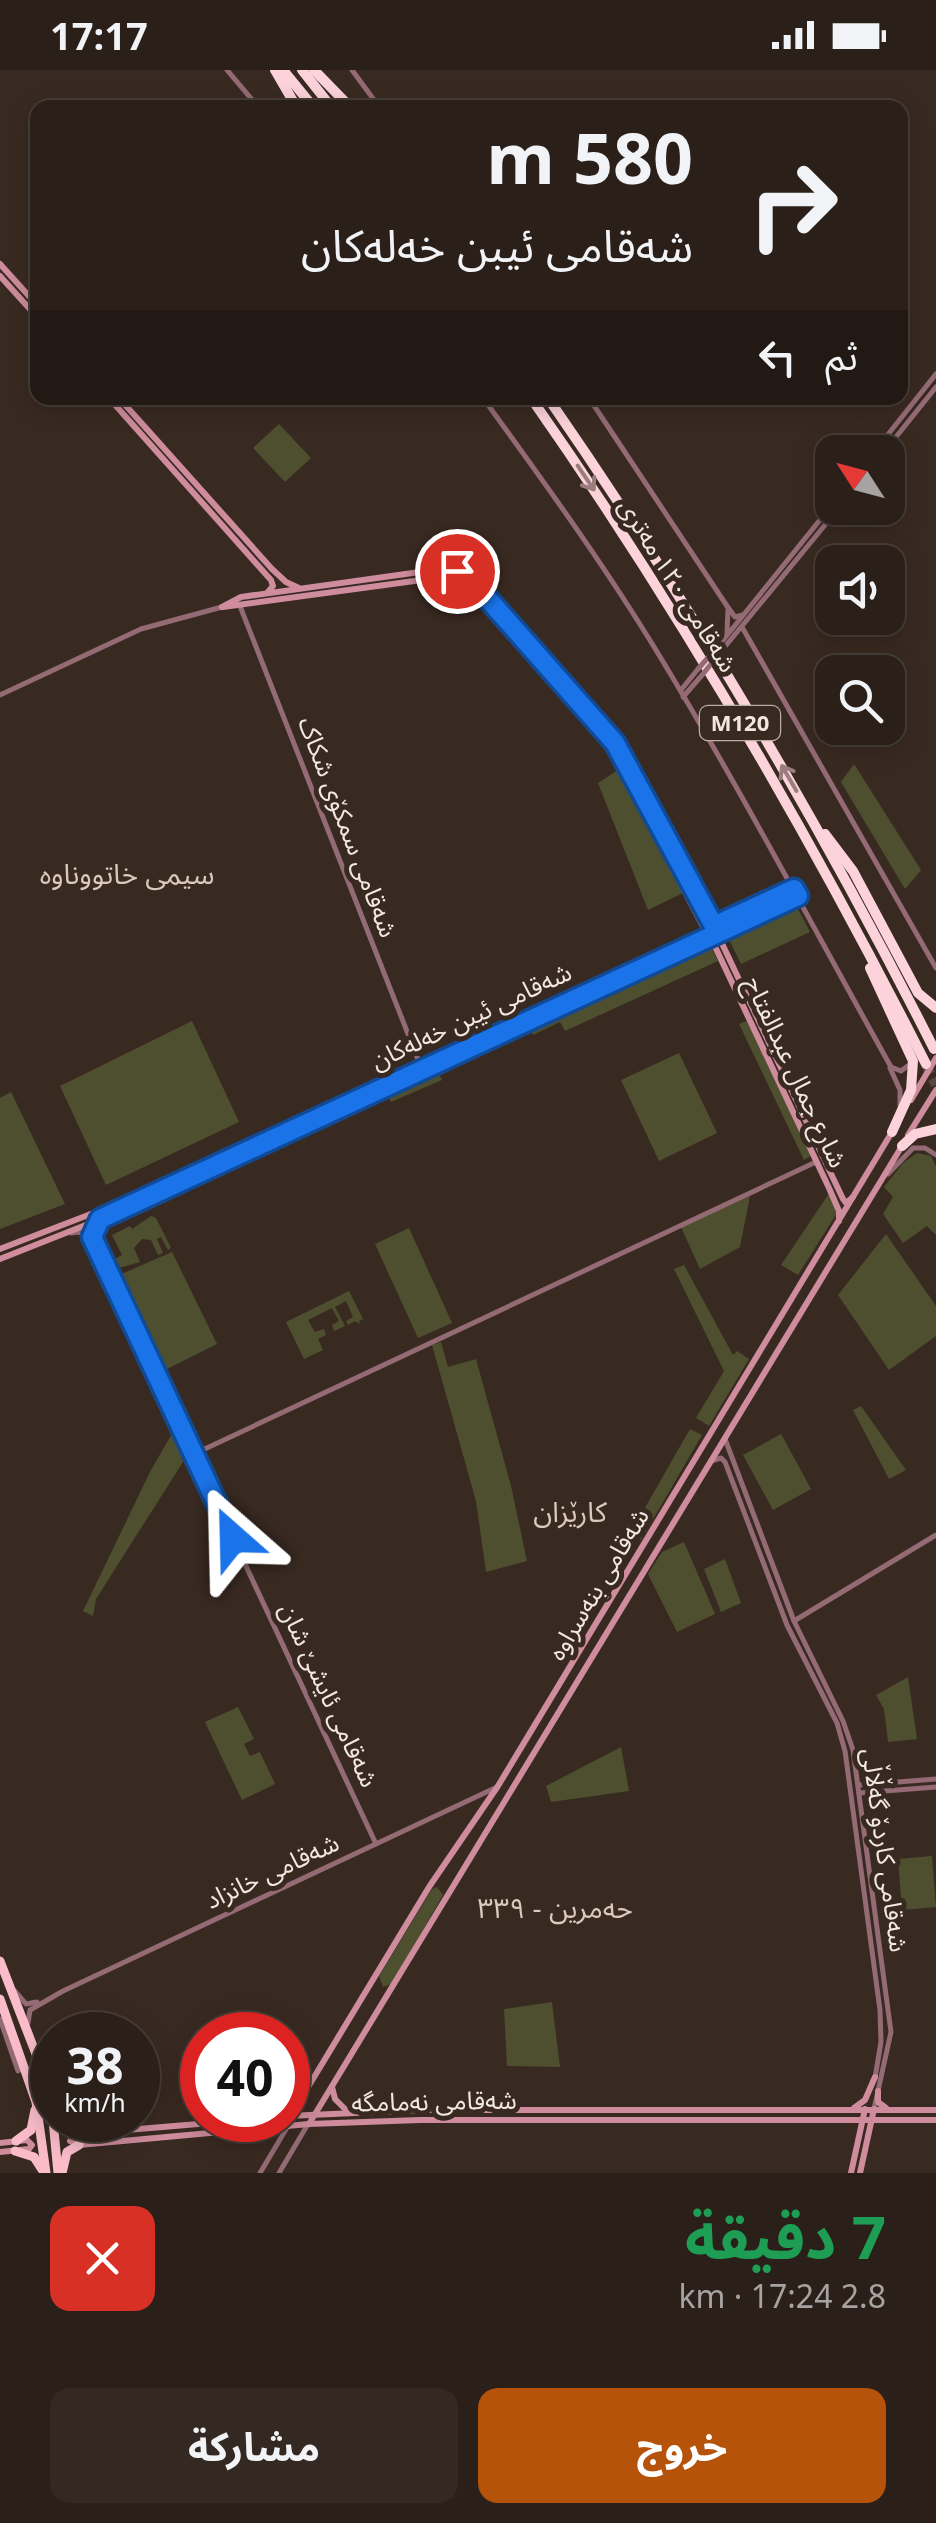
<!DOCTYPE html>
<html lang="ar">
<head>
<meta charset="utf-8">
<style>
  :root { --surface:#2b2019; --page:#332822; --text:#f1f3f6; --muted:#a6a3a2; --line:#473e38; --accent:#b45309 }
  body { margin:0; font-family:"Noto Sans","Noto Sans Arabic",sans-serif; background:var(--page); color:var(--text); direction:rtl; height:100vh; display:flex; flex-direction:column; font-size:38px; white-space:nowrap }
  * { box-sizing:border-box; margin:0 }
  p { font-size:32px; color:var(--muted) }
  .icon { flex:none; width:55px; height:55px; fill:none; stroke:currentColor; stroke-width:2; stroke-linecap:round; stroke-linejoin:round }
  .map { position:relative; height:2103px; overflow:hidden; direction:ltr }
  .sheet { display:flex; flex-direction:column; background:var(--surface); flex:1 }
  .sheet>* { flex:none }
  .guide { position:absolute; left:30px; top:30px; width:878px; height:305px; border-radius:20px; box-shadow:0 5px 25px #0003,0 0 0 2px var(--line); direction:rtl; background:#2b2019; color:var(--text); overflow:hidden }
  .needle { width:65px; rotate:306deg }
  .fabs { position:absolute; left:815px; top:365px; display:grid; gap:20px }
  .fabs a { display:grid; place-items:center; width:90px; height:90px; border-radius:20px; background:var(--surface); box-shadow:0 5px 25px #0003,0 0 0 2px var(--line); font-size:50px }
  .speed { position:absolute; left:30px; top:1942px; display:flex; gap:20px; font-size:50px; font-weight:700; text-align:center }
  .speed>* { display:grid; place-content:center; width:130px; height:130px; border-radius:50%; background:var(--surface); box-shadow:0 5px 25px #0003,0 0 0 2px var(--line); line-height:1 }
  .speed small { font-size:25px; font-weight:400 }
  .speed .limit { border:15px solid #d22; background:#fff; color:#111 }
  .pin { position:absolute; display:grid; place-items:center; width:85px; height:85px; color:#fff; margin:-42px; border:5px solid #fff; border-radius:50%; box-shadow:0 2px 10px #0007 }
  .me { position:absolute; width:110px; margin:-55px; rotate:335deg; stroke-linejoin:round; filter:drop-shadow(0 0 8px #0008) }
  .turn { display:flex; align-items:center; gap:35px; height:210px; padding:0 50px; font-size:45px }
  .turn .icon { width:130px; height:130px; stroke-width:2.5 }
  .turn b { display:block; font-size:70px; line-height:85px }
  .then { display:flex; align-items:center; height:95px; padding:0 50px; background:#0003; gap:20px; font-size:38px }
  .round { display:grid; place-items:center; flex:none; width:105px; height:105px; border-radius:20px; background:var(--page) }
  .headline { display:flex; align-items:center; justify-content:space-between; height:170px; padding:0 50px }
  h1 { font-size:60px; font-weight:700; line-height:75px; color:#1e9e55 }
  .cta { display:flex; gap:20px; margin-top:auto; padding:20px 50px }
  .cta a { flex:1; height:115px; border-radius:20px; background:var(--accent); color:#fff; font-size:40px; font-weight:700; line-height:115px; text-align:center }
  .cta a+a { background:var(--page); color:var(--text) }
  .status { display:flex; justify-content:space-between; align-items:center; height:70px; padding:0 50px; background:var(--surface); direction:ltr }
  .status svg { height:28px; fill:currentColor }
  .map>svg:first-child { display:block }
  .green { fill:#4d4f2f }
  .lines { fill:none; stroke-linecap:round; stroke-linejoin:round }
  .motorway-tunnel { stroke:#55463e; stroke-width:10; stroke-dasharray:10 5; stroke-linecap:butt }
  .tertiary { stroke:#946b74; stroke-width:5 }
  .secondary { stroke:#ce8c9c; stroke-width:6 }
  .trunk { stroke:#fbbcca; stroke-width:9 }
  .motorway { stroke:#fcd3db; stroke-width:10 }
  .tertiary-bridge { stroke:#946b74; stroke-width:5 }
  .oneway { stroke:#9a7e7e }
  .route-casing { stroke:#114b97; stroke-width:25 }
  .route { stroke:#1a73e8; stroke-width:18 }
  .labels { text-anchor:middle; stroke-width:10; stroke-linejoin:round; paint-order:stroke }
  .shield { fill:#392a21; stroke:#baafa7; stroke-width:2.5 }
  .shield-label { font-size:22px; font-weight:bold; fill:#f2e8e1 }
  .street-label { font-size:25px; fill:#f2e8e1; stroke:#392a21 }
  .neighbourhood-label { font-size:28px; fill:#dcc8bc; stroke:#392a21 }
</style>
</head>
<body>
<div class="status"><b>17:17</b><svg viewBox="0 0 49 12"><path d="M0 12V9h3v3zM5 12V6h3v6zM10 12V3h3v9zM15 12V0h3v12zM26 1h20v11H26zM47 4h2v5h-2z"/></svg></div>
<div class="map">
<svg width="936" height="2103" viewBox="0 0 936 2103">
  <rect width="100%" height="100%" fill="#392a21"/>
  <g class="green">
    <path d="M279 354 311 388 285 412 253 378Z"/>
    <path d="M854 694 921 800 905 819 841 712Z"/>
    <path d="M618 700 683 823 648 840 598 713Z"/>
    <path d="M794 831 810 862 741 894 726 863Z"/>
    <path d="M708 871 718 891 565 961 560 952 533 965 528 954Z"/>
    <path d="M192 951 239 1052 106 1115 60 1016Z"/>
    <path d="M747 951 811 1086 804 1090 739 954Z"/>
    <path d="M679 983 717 1063 659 1091 621 1010Z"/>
    <path d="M436 998 442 1010 391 1032 389 1028 318 1060 316 1054Z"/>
    <path d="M11 1022 65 1134 0 1159V1028Z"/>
    <path d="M917 1083 931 1086 936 1096V1165L927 1156 903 1173 883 1144 893 1127 884 1117 903 1093Z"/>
    <path d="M830 1122 837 1143 798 1205 781 1195Z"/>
    <path d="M750 1126 740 1177 700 1199 681 1157Z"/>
    <path d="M151 1146 156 1148 171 1178 168 1180 161 1167 157 1169 163 1183 158 1185 151 1170 142 1169 134 1178 140 1192 119 1198 115 1189 122 1185 112 1165 130 1156 132 1159Z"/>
    <path d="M409 1158 452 1253 418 1268 375 1174Z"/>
    <path d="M886 1164 936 1236V1266L889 1300 838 1225Z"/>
    <path d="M172 1182 217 1274 161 1302 119 1205Z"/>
    <path d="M684 1195 733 1285 737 1281 749 1289 709 1356 696 1348 724 1301 674 1199Z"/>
    <path d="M349 1221 363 1249 359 1251 360 1254 355 1251 348 1255 346 1251 353 1247 346 1231 335 1237 345 1256 334 1261 332 1255 339 1251 332 1238 308 1250 315 1262 324 1259 326 1265 318 1269 323 1280 304 1289 286 1252Z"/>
    <path d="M441 1272 448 1297 476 1289 511 1416 527 1491 486 1502 476 1431 432 1275Z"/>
    <path d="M861 1336 906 1400 889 1409 853 1340Z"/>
    <path d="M690 1359 702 1365 641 1470 630 1464Z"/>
    <path d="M174 1360 188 1384 96 1529 93 1546 83 1541 150 1402Z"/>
    <path d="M781 1364 811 1419 773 1440 743 1385Z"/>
    <path d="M684 1472 715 1544 677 1562 648 1504 662 1482Z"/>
    <path d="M725 1489 741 1533 721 1542 704 1499Z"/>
    <path d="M908 1607 917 1669 888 1672 884 1639 876 1625Z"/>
    <path d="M238 1637 254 1669 244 1674 250 1686 260 1682 275 1714 242 1730 205 1652Z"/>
    <path d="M621 1677 629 1721 551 1732 546 1716Z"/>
    <path d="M932 1786 936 1837 902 1840 898 1789Z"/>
    <path d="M437 1817 443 1825 392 1914 383 1917 379 1906 432 1819Z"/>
    <path d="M552 1932 560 1997 507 1996 504 1939Z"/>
  </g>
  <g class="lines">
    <path class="motorway-tunnel" d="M926 995 936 1015"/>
    <g class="tertiary">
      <path d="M227 0 259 38"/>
      <path d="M352 0 380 38"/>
      <path d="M483 328C544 412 605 496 659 585 741 720 814 859 891 997L901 1001 909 995"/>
      <path d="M589 328 727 536 735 547 743 545"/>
      <path d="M874 382 936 304"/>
      <path d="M884 382 936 317"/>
      <path d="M240 536 419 992"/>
      <path d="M742 557 936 898"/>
      <path d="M727 563 728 539"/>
      <path d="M720 574 832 435"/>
      <path d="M723 579 839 438"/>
      <path d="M681 620 698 599"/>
      <path d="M0 625 141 559 222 537"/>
      <path d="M683 627 703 604"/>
      <path d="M890 998 900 1020V1035"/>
      <path d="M888 1104 913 1078H925L936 1085"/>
      <path d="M71 1163 78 1162 92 1167 376 1774"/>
      <path d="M725 1369 794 1551 843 1651 853 1680 891 1962 874 2039"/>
      <path d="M194 1384 816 1092"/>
      <path d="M711 1391 721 1388 725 1392 787 1555 837 1653 845 1681 880 1940 881 1972 875 2008"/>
      <path d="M794 1551 936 1465"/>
      <path d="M859 1715 936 1709"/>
      <path d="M859 1723 936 1717"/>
      <path d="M15 1921 26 1934 37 1932"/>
      <path d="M0 1949 18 2001"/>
      <path d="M28 1953 30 1940 63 1921 495 1718"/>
      <path d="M260 2103 288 2056"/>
      <path d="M279 2103 308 2054"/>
    </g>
    <g class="secondary">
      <path d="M0 194 38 236"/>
      <path d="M0 206 38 248"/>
      <path d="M109 328 271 510 273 516 268 522"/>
      <path d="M119 328 272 499 286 512 299 518"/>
      <path d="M222 537 241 527 441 499H453L464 504 579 628 615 673 714 856"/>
      <path d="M223 537 444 507 460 510 609 678 705 860"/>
      <path d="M717 863 843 1129 846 1133 853 1127"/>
      <path d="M710 866 829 1118 839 1141V1151"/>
      <path d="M911 1030 936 988"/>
      <path d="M908 1065 936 1020"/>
      <path d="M0 1179 96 1142 794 819"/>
      <path d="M0 1189 101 1149 798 826"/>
      <path d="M332 2017 335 2029 349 2043"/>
      <path d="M878 2021V2032L886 2038"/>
      <path d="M854 2038 865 2030 875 2007"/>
      <path d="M288 2046 421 2040H936"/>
      <path d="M246 2050 79 2064 72 2067 70 2071 79 2075 309 2054 420 2050H936"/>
      <path d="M309 2054 902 1076"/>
      <path d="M288 2056 299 2032 429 1817 498 1716 892 1062"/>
      <path d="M0 2073 27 2070 32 2075 29 2079 0 2082"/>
      <path d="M851 2103 865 2039"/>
      <path d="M860 2103 874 2039"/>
    </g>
    <g class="trunk">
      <path d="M0 1891 36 1984 52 2045"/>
      <path d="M0 1929 36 2032 46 2103"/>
      <path d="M53 2050 58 2103"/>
      <path d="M59 2050 65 2059 79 2064"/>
      <path d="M16 2071 31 2060 35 2040"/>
      <path d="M15 2081 34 2087 43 2101"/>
      <path d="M62 2103 67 2082 79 2075"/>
    </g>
    <g class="motorway">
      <path d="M275 0 297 38"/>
      <path d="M283 0 314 38"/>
      <path d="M302 0 332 38"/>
      <path d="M314 0 351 38"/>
      <path d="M531 328C679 539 809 763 926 994"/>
      <path d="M548 328C692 536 820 753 934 979"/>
      <path d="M825 764 853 801 918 923 936 938"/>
      <path d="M870 898 913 991 911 1020 892 1062"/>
      <path d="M902 1076 915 1064 936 1059"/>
    </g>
    <g class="tertiary-bridge">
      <path d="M698 599 720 574"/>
      <path d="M703 604 723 579"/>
    </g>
  </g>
  <defs><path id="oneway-shaft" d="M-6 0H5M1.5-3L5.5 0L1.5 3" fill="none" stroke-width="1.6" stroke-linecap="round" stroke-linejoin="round" transform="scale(2.5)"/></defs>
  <g class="oneway">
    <use href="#oneway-shaft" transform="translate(586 408) rotate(56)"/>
    <use href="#oneway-shaft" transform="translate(789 708) rotate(-120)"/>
  </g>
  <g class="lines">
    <defs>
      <path id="route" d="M233 1468 92 1167 100 1149 798 826 794 819 714 856 615 673 473 512 457 501"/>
    </defs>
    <use href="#route" class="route-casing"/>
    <use href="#route" class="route"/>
  </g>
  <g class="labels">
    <rect class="shield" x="700" y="636" width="80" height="34" rx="8"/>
    <g class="shield-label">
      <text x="740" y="661">M120</text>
    </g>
    <g class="street-label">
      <text transform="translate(678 515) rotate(58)" y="9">شەقامی ١٢٠ مەتری</text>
      <text transform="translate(348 757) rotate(69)" y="9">شەقامی سمکۆی شکاک</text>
      <text transform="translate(471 946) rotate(-25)" y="9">شەقامی ئیبن خەلەکان</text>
      <text transform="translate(796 1002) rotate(65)" y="9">شارع جمال عبدالفتاح</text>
      <text transform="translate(598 1514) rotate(-59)" y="9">شەقامی بنەسراوە</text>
      <text transform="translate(329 1625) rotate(65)" y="9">شەقامی ئایشێ شان</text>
      <text transform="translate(885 1780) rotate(82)" y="9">شەقامی کاردۆ گەڵاڵی</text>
      <text transform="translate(272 1801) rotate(-25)" y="9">شەقامی خانزاد</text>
      <text transform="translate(434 2031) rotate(-1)" y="9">شەقامی نەمامگە</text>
    </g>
    <g class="neighbourhood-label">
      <text x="127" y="814">سیمی خاتووناوه</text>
      <text x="570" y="1452">کارێزان</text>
      <text x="555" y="1848">حەمرین - ٣٣٩</text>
    </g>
  </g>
</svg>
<div class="fabs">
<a><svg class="needle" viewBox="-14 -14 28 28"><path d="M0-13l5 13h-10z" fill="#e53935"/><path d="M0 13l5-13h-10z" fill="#a6a3a2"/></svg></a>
<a><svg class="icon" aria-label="sound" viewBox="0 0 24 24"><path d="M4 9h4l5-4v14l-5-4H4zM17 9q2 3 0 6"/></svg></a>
<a><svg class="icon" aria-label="search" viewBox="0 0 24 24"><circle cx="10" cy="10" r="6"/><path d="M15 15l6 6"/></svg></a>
</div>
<div class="speed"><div>38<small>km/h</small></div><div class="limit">40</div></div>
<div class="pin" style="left:457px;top:501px;background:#d93025"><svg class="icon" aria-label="arrive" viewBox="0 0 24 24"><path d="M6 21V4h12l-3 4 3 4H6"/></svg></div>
<svg class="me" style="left:233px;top:1468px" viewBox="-20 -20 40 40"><path d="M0-17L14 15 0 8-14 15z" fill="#1a73e8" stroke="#fff" stroke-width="4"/></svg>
<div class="guide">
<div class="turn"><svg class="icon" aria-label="right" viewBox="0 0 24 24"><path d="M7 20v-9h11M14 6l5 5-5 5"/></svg><div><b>580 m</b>شەقامی ئیبن خەلەکان</div></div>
<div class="then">ثم<svg class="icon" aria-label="left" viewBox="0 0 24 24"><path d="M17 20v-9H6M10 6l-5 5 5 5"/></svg></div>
</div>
</div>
<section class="sheet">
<div class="headline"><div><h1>7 دقيقة</h1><p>2.8 km · 17:24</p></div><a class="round" style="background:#d93025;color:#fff"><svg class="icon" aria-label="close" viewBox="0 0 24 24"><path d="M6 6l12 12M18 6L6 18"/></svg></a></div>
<div class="cta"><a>خروج</a><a>مشاركة</a></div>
</section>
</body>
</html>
